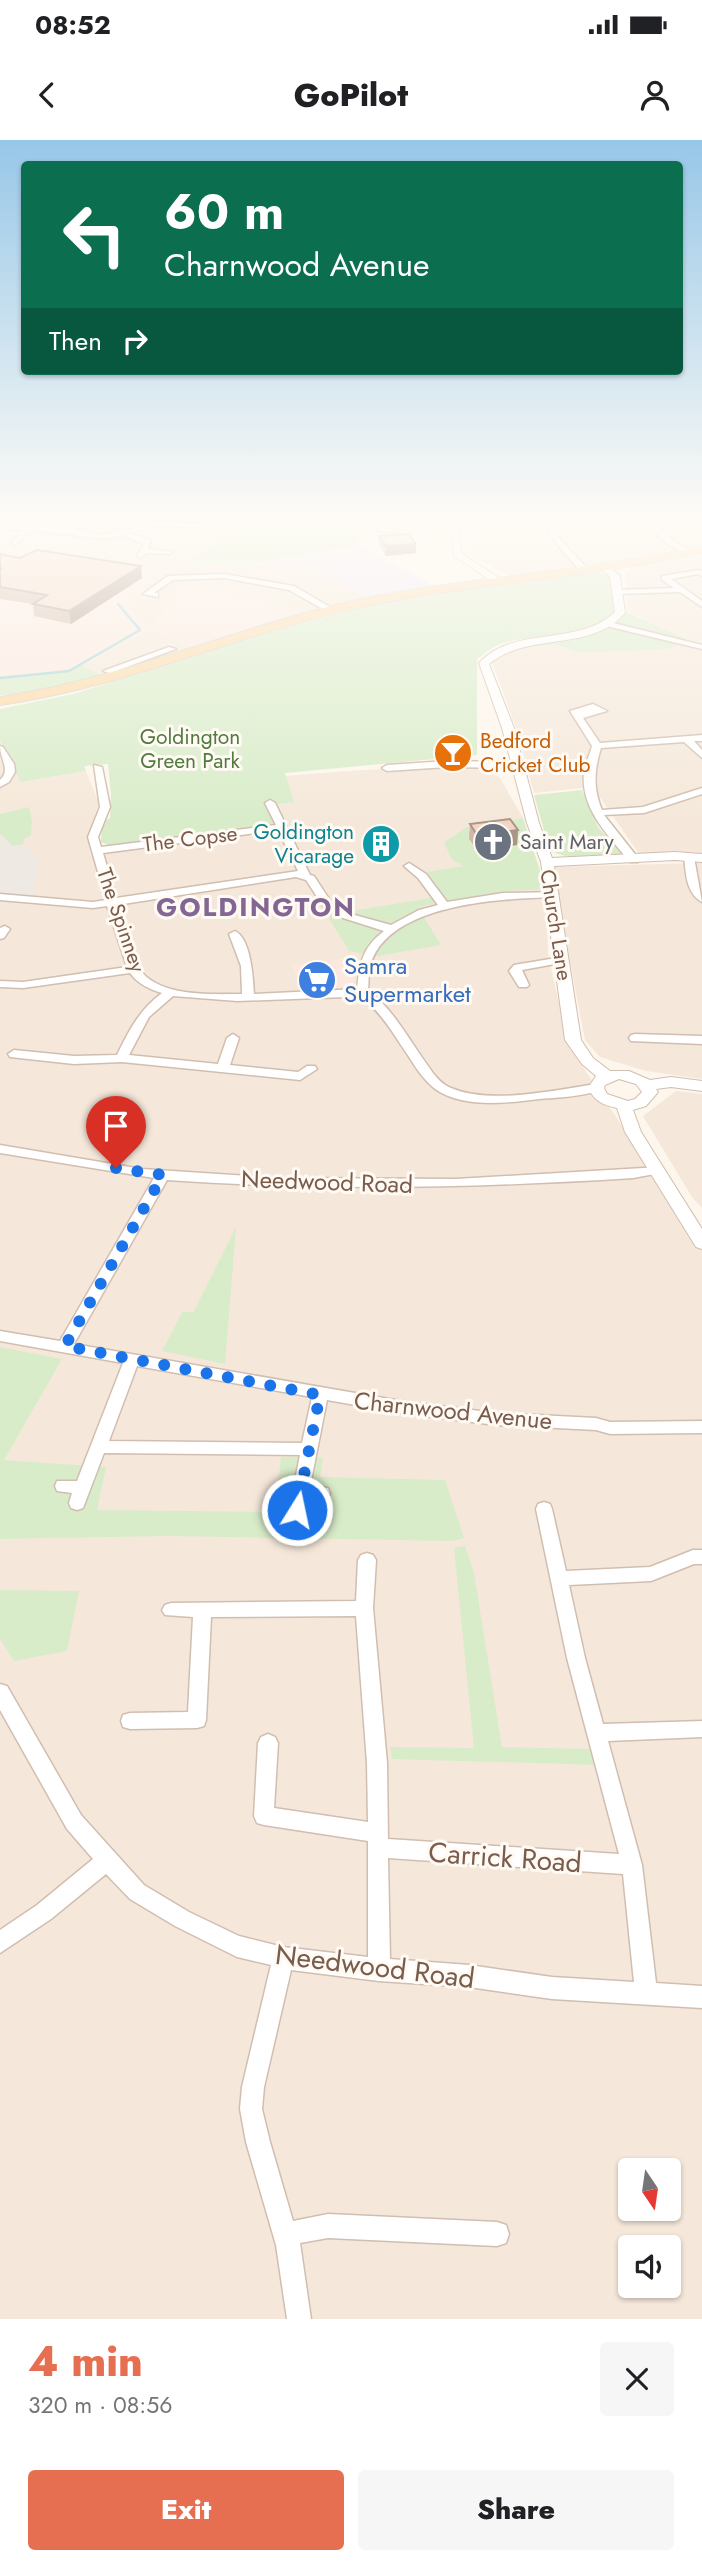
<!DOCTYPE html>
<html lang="en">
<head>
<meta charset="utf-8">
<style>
  :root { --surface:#fff; --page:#f6f6f6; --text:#202124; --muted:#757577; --accent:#e76f51 }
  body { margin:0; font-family:Jost,sans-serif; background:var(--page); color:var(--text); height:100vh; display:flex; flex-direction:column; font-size:26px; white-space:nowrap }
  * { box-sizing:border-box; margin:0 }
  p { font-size:23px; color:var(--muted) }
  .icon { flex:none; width:38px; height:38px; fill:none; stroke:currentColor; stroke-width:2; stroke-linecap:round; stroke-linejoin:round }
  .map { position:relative; height:2179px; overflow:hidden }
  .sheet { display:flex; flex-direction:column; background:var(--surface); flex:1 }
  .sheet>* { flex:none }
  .top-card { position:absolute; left:21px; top:21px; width:662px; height:214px; border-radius:7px; box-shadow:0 2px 5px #0004; background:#0b6e4f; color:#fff; overflow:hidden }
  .needle { width:46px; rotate:167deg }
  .tools { position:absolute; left:618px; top:2018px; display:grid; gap:14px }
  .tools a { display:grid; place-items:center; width:63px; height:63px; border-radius:7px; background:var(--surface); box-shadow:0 2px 5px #0004; font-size:35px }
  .pin { position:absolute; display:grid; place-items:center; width:60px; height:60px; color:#fff; margin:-72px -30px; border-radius:50% 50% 50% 0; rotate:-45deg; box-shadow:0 0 7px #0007 }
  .pin .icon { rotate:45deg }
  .me { position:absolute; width:77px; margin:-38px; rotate:10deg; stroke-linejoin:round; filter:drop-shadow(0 0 5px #0008) }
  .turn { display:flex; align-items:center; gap:24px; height:147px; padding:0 28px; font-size:32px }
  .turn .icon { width:91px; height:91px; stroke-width:2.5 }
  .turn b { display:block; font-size:49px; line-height:60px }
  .then { display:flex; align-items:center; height:66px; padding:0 28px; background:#0003; gap:14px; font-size:26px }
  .round { display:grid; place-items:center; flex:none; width:74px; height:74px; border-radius:7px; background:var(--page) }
  .overview { display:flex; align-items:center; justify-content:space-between; height:119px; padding:0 28px }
  h1 { font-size:42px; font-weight:800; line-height:52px; color:var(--accent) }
  .button { display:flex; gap:14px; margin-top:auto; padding:14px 28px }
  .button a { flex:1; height:80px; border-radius:7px; background:var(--accent); color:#fff; font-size:28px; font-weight:800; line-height:80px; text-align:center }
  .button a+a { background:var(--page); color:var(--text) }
  .status { display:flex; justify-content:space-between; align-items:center; height:49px; padding:0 35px; background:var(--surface); direction:ltr }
  .status svg { height:19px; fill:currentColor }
  header { display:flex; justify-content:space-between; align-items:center; height:91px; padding:0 28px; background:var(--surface); font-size:32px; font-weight:800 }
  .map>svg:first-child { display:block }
  .residential { fill:#f5e8da; fill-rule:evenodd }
  .commercial { fill:#fde8e0 }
  .industrial { fill:#efe9e4 }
  .education { fill:#f3e8fa }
  .green { fill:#d8ecc9 }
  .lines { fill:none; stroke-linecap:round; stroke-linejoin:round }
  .stream { stroke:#a5d3da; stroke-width:2.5 }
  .minor-casing { stroke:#d1beb0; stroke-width:3 }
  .tertiary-casing { stroke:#d1beb0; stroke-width:2 }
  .primary-casing { stroke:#dad1cd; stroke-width:2 }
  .minor { fill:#fff; fill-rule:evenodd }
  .tertiary { fill:#fff; fill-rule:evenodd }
  .primary { fill:#fbd9a5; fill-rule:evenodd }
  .wall { fill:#d1b7a8 }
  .shaded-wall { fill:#aa9588 }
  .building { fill:#f3d5c3; stroke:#aa9588; stroke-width:2 }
  .route { stroke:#1a73e8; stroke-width:12; stroke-dasharray:0 21.6 }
  .labels { text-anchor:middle; stroke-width:6; stroke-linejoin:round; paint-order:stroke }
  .far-park-label { font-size:21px; fill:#537a41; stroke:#fffaf3 }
  .far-food-label { font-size:21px; fill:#c56008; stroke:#fffaf3; text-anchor:start }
  .far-culture-label { font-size:21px; fill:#0d838f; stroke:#fffaf3; text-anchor:end }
  .far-street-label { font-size:21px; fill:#7a5c4d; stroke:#fffaf3 }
  .far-worship-label { font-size:21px; fill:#5b616d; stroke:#fffaf3; text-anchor:start }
  .shop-label { font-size:24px; fill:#366cbe; stroke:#fffaf3; text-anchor:start }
  .street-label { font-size:24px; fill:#7a5c4d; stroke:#fffaf3 }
  .far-district-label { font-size:26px; font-weight:bold; letter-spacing:2px; fill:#846695; stroke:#fffaf3 }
  .near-street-label { font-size:28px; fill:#7a5c4d; stroke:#fffaf3 }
</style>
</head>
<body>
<div class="status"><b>08:52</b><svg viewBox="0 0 49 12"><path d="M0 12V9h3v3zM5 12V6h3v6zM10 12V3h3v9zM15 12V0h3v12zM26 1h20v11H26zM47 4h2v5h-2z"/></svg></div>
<header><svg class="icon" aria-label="back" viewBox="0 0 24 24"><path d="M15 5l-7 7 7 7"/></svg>GoPilot<svg class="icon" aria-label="person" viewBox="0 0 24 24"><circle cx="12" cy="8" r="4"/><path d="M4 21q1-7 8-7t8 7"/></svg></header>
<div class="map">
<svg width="702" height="2179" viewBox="0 0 702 2179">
  <rect width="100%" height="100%" fill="#fdf6ec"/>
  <g class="residential">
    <path d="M0 379H255L189 423 305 426 372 459 298 475 266 461 151 490 193 507 102 536 82 525 150 490 123 462 152 440 144 433 0 409Z"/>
    <path d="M360 379H450L447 398 451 407 434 408 427 394 357 402 353 398Z"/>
    <path d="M468 379H702V405L657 416 510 436 470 414Z"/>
    <path d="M702 412V714L677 711 639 714 593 647 534 653 516 588 491 519 517 509 554 504 581 513 670 509 686 499 627 471 626 433 635 426Z"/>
    <path d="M0 601 22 642 86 631 99 663 88 699 91 715 289 688 277 664 285 636 362 630 479 627 500 638 523 678 467 687 546 749 548 814 568 904 702 1108V2179H0V764L7 762 13 706 0 694ZM630 2030H668V2068H630ZM630 2107H668V2146H630Z"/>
    <path d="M694 723H702V939L646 931 600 917 585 900 552 727Z"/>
    <path d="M676 951 702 954V1068L692 1057 643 976Z"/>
  </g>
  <g class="commercial">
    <path d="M0 409 144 433 152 440 123 462 150 490 174 456H225L266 461 298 475 325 470 193 507 150 490 82 525 54 533 0 536Z"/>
    <path d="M356 817 352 848 304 849 292 825Z"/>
  </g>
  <path class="industrial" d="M0 694 13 706 23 704 38 722 34 757 0 764Z"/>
  <path class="education" d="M255 379H360L353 398 358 405 437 447 372 459 305 426 187 423Z"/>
  <g class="green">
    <path d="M255 379H360L353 398 358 405 253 423H187Z"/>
    <path d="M592 431 609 435 615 472C587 502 536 492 500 504 492 507 484 514 477 519V615L285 633 294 662 277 664 289 688 263 686 111 706 101 702 102 683 110 678 111 654 108 624 84 626 86 631 21 642 0 601V569L73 554 283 488 389 461Z"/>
    <path d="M624 471 687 499 670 509 581 513 554 504 517 509 491 519 515 508 604 489 617 482Z"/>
    <path d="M82 525 102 536 30 553 0 555V536L54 533Z"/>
    <path d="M582 650 598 687 623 715 568 717 550 711 534 655Z"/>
    <path d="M29 667 32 681 31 695 24 699 23 704 13 706 0 694V674Z"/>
    <path d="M523 678 546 749 504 751 418 767 441 805 378 816 349 811 327 775 443 756 427 732 464 726 452 720 444 702 467 687Z"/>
    <path d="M236 1087 225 1224 162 1211 183 1171 193 1173Z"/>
    <path d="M0 1207 62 1219 4 1320 106 1327 97 1370 275 1372 281 1317 323 1318 320 1337 445 1340 464 1398 452 1401 168 1396 0 1399Z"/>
    <path d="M465 1406 474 1433 502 1607 595 1609 599 1625 392 1619 390 1607 474 1608 454 1408Z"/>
    <path d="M0 1450 79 1451 67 1511 14 1521 0 1499Z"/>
  </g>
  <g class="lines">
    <path class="stream" d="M0 538 69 531 140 490 118 464"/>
    <defs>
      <g id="minor">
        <path d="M85 379H94L73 390 104 395 158 382 210 384 213 386 210 388 158 386 130 393 151 401 148 409 173 412 169 414 146 413 141 418 137 416 144 404 123 395 104 399 31 390 15 405 11 403 24 390 0 389V385H30L64 389Z"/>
        <path d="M542 379H548L558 397 586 427V431H580L553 399Z"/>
        <path d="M642 379H649L677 403 693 412C676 418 653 390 642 379Z"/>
        <path d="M379 388 400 390 397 392 377 391Z"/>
        <path d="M699 430 702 431V436L698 434 671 439 702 461V467L680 452 618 454 614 452 618 450 674 448 662 440V436Z"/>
        <path d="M224 434 294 446 335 470 328 472 289 450 224 438 173 440 154 453H158V457L143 454 168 436Z"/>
        <path d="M609 482 702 505V509L606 486 605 484Z"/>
        <path d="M169 507 176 509 110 533 103 531Z"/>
        <path d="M593 564 607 571 583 578 600 603 702 595V601H694L702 610V618L684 602 601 608C594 631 593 648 602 670L643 667 702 648V654L644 673 604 675 638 718V722H630C609 696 580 669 584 632 585 624 590 614 592 606L570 571Z"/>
        <path d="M0 606 3 607 14 624 15 632 9 642 0 647V640C11 630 0 619 0 606Z"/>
        <path d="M447 621 517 622 522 625 517 628 447 627 387 631 382 628 387 625Z"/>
        <path d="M94 625 102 627 110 667 98 697 101 707 276 685 265 663 270 660 275 663 310 735 314 736 333 765 351 774 391 785 419 770 438 765 418 738 404 726 409 723 426 734 447 762 503 753 557 752 558 754 553 757C502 759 391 763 371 823 368 831 369 841 368 850 394 870 409 900 428 926 434 935 441 944 451 948 491 965 555 950 596 944L602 948C592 956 554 958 539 959 508 963 461 969 434 948 420 937 411 919 401 905 389 886 377 869 360 855L346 857 237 861 173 856 149 877 129 915 218 924 227 898 233 894 239 898 230 925 298 932 307 926H315L317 929 300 940 122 922 74 924 10 917 8 914 14 910 74 916 117 915C129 890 140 869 162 853 149 849 138 844 130 833L23 848 0 847V841L23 842 127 827 107 766 93 768 0 760V754L93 762 106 760 88 697 100 667ZM278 690 298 731 116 758 103 713ZM296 737 306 740 325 769 343 778 384 791C362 808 360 822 357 849L254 854C253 837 251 799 235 791L229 794 241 826 242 854C210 854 152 858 136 823 128 804 125 783 117 765Z"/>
        <path d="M689 714 694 717 702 762C686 753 686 734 684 717Z"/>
        <path d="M5 786 10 789 4 798 0 799V788Z"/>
        <path d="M562 817 568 820 566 822 522 830 529 845 527 847H519L509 831 514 825Z"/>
        <path d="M635 894 702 896V904L631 901 629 898 631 895Z"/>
        <path d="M0 1005 142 1029 280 1038 456 1039 660 1027 662 1030 660 1033 633 1038C477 1048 323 1051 167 1040L74 1204 401 1261 496 1273 596 1278 610 1282 702 1281V1293L610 1294 596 1290 496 1285 401 1273 327 1260 310 1346 328 1348 330 1353 328 1358 308 1359 303 1375 297 1377 291 1375 289 1370 300 1315 104 1313 83 1368 77 1370 71 1368 69 1363 72 1353 57 1351 55 1346 57 1341H77L123 1223 0 1201V1191L60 1201 154 1038 0 1013ZM137 1226 312 1257 302 1303 109 1301Z"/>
        <path d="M544 1362 550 1364 552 1369 566 1431 650 1427 693 1410H702V1424H694L651 1441 569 1445 585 1518 603 1584 702 1581V1597L608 1601 642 1725 656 1843 702 1846V1868L552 1859 469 1847 379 1841 291 1830 264 1947 262 1969 270 2002 293 2081 328 2074 497 2082 506 2085 509 2094 506 2103 497 2106 328 2098 300 2103 311 2179H287L276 2105 246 2002 240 1969 242 1947 271 1825 237 1817 175 1786 130 1759 106 1734 51 1779 0 1813V1790L37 1765 93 1719 67 1689 0 1570V1544L7 1546 81 1675 144 1745 189 1772 239 1796 283 1807 368 1817V1701L264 1685 257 1683 254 1676 258 1603 261 1597 268 1594 275 1597 278 1603 274 1668 368 1682 367 1623 356 1476 211 1477 206 1580 204 1586 197 1588 130 1589 123 1587 121 1581 123 1575 130 1573 188 1572 193 1477 165 1475 162 1470 165 1465 171 1463 356 1461 358 1420 361 1415 367 1413 373 1415 376 1420 373 1468 387 1623 388 1699 619 1714 567 1518 536 1369 538 1364ZM388 1718 623 1734 634 1842 552 1837 469 1825 390 1819Z"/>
      </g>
      <g id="tertiary">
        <path d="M450 379H458L461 413 499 438V442H493L454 416Z"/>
        <path d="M601 424H607L620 436 625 473C590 513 529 491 489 524L514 588 539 683 552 718 675 712 702 714V722L675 720 554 726 581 900 593 918 610 931H629L650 940 671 937 702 941V951L671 947 656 949 658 952 646 966 633 970 641 992 702 1089V1109L696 1107 625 992 617 968C602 965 595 961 588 948L596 936 582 924 565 900 541 722 527 683 502 588 479 523C515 484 577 508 615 472L610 437 601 428ZM619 939 636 944 642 952 635 959 628 961 607 954 604 948 605 945Z"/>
      </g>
      <path id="primary" d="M702 406V412C589 439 471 443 357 468 235 495 126 547 0 565V557C123 539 236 487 357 460 471 436 589 432 702 406Z"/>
    </defs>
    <use href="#minor" class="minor-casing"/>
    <use href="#tertiary" class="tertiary-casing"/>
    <use href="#primary" class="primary-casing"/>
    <use href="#minor" class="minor"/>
    <use href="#tertiary" class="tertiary"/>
    <use href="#primary" class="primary"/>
  </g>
  <g class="wall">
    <path d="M379 396 416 404V413L386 416 379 405Z"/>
    <path d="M0 414 142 438 71 484 34 476 33 464 0 459Z"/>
    <path d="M470 684 518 690 517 705 477 710 469 699Z"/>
  </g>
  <g class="shaded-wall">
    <path d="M416 404V413L386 416V406Z"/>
    <path d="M141 426 142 438 71 484 69 471Z"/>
    <path d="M518 690 517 705 477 710V695Z"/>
  </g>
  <g class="building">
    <path d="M408 394 416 404 386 406 379 396Z"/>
    <path d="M37 410 141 426 69 471 33 464 47 455 0 447V429L2 428H0V414L20 418Z"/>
    <path d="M510 679 518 690 477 695 470 684Z"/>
  </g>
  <linearGradient id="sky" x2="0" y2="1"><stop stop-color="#97c7e8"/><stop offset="0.55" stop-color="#fefbf6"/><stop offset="1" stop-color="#fefbf6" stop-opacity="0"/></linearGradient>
  <rect width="702" height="684" fill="url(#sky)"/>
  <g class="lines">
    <path class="route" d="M116 1028 163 1035 65 1206 320 1255 297 1370"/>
  </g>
  <defs>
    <symbol id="bar-disc" viewBox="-11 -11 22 22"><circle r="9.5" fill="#e8710a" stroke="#fffaf3"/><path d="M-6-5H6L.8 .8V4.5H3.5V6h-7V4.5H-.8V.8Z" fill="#fff"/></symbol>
    <symbol id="church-disc" viewBox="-11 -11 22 22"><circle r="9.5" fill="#6b7280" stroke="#fffaf3"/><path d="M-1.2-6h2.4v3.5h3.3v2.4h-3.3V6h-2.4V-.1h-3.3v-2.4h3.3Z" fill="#fff"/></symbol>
    <symbol id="building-disc" viewBox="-11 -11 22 22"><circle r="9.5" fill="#0f9aa8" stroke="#fffaf3"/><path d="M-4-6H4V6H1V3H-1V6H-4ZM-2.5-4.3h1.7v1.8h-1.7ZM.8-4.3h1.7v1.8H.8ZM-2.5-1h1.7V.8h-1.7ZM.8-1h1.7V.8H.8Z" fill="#fff"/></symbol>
    <symbol id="supermarket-disc" viewBox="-11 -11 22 22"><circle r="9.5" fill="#3f7fe0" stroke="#fffaf3"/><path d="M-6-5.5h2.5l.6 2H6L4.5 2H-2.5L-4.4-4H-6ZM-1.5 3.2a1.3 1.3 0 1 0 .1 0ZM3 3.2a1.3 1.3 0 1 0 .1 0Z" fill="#fff"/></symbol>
  </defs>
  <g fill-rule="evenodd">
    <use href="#bar-disc" x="431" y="591" width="44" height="44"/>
    <use href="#church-disc" x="471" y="680" width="44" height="44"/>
    <use href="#building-disc" x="359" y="682" width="44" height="44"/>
    <use href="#supermarket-disc" x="295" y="818" width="44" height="44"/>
  </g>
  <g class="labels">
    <g class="far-park-label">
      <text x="190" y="604">Goldington<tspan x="190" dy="24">Green Park</tspan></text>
    </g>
    <g class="far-food-label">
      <text x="480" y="608">Bedford<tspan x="480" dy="24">Cricket Club</tspan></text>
    </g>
    <g class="far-culture-label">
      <text x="354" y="699">Goldington<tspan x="354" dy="24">Vicarage</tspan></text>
    </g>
    <g class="far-street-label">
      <text transform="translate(190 699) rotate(-7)" y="7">The Copse</text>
      <text transform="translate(121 780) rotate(71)" y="7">The Spinney</text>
      <text transform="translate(556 785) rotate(81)" y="7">Church Lane</text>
    </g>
    <g class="far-worship-label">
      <text x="520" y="709">Saint Mary</text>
    </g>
    <g class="shop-label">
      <text x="344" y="834">Samra<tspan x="344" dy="28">Supermarket</tspan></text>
    </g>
    <g class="street-label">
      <text transform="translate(327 1042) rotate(2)" y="8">Needwood Road</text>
      <text transform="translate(453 1271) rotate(6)" y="8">Charnwood Avenue</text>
    </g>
    <g class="far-district-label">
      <text x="256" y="776">GOLDINGTON</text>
    </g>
    <g class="near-street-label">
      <text transform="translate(505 1717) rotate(4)" y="10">Carrick Road</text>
      <text transform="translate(375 1826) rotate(7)" y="10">Needwood Road</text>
    </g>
  </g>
</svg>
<div class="tools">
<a><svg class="needle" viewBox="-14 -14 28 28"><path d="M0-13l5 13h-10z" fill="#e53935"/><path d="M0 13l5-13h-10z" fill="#757577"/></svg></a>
<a><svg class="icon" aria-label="sound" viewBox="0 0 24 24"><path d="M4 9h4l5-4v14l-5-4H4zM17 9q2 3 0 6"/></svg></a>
</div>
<div class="pin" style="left:116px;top:1028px;background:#d93025"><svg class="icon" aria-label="arrive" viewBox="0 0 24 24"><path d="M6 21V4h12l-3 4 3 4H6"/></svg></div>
<svg class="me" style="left:297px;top:1370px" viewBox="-20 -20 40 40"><circle r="17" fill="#1a73e8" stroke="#fff" stroke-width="3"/><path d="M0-11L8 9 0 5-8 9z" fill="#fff"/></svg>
<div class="top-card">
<div class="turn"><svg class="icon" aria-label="left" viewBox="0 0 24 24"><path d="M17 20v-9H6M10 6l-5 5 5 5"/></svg><div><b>60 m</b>Charnwood Avenue</div></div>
<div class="then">Then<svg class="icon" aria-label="right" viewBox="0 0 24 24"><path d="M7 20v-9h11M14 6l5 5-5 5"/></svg></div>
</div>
</div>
<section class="sheet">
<div class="overview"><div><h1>4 min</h1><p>320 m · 08:56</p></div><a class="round"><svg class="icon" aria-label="close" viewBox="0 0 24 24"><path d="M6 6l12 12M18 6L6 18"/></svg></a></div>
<div class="button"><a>Exit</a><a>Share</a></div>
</section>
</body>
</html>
